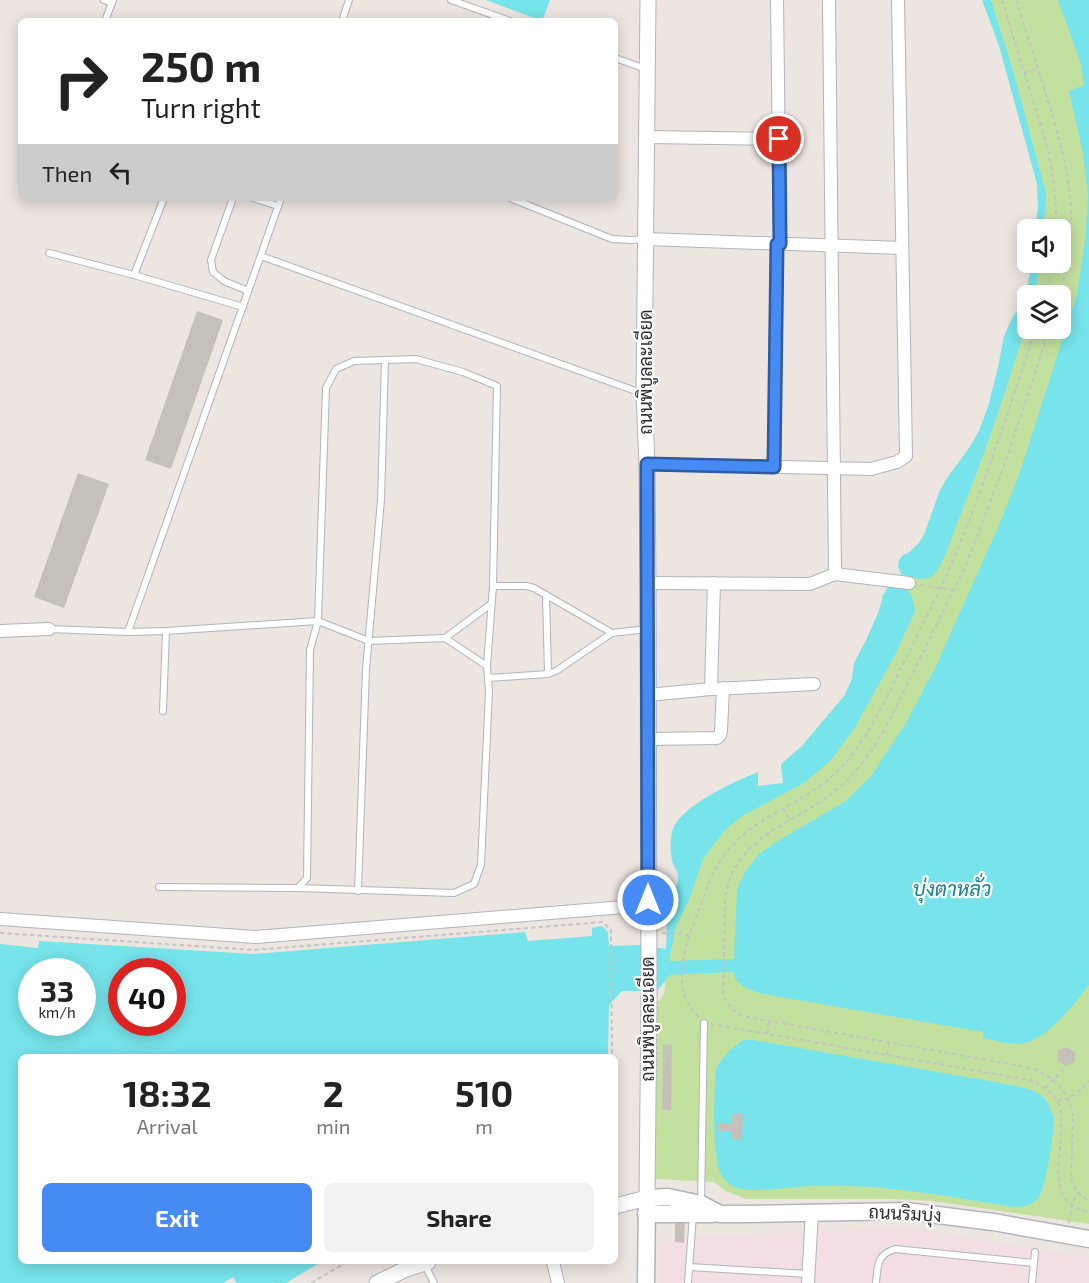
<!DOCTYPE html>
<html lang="en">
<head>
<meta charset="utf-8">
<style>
  :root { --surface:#fff; --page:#f2f2f2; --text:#222; --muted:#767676; --accent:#468af4 }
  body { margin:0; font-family:"Exo 2",Sarabun,sans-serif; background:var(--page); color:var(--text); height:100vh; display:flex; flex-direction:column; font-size:22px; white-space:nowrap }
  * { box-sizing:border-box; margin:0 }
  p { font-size:20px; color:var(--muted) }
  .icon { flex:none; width:33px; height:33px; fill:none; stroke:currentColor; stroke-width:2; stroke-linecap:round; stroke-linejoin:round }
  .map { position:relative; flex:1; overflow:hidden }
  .sheet { position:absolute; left:18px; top:1054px; width:600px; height:210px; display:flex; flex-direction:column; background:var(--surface); border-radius:9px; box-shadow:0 3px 15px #0003 }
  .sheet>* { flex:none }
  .top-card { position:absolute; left:18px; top:18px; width:600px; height:183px; border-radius:9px; box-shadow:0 3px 15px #0003; background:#fff; color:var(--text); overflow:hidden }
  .controls { position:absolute; left:1017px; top:219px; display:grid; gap:12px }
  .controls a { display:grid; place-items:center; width:54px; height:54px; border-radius:9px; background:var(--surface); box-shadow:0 3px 15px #0003; font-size:30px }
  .speed { position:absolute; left:18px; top:958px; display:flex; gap:12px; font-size:30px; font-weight:700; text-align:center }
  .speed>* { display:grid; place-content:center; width:78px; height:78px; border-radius:50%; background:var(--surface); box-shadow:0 3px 15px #0003; line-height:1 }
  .speed small { font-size:15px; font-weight:400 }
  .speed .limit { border:9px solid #d22; background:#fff; color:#111 }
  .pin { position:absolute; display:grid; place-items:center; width:51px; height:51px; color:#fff; margin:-26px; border:3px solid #fff; border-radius:50%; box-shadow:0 2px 6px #0007 }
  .me { position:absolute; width:66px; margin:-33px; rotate:0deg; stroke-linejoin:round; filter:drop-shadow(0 0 4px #0008) }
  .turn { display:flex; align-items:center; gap:21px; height:126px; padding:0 24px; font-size:27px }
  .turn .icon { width:78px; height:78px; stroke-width:2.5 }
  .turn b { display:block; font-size:42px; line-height:51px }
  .then { display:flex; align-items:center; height:57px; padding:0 24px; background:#0003; gap:12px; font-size:22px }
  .eta { display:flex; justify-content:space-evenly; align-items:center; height:102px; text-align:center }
  .eta b { font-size:36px; font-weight:700; line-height:42px }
  .cta { display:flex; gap:12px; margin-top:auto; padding:12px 24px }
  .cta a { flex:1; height:69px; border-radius:9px; background:var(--accent); color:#fff; font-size:24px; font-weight:700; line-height:69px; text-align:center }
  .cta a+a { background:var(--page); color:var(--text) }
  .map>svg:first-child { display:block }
  .medical { fill:#f3dee3 }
  .green { fill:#c3e19e }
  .water { fill:#77e4eb; fill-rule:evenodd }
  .building { fill:#c6c0bb }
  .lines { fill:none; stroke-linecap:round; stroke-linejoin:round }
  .service-casing { stroke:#b0b4bc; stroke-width:8 }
  .minor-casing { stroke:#b0b4bc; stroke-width:14 }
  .tertiary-casing { stroke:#b0b4bc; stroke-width:17 }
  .secondary-casing { stroke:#b0b4bc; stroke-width:19 }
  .path { stroke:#c4c4c4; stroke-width:2; stroke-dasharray:4.5 3; stroke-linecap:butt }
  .service { stroke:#fff; stroke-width:6 }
  .minor { stroke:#fff; stroke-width:12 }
  .tertiary { stroke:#fff; stroke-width:15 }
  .secondary { stroke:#fff; stroke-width:16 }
  .route-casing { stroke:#2e5a9f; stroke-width:15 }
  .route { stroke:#468af4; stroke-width:10 }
  .labels { text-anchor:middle; stroke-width:4.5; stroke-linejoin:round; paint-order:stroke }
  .street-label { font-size:18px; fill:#2c2c2c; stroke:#fff }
  .water-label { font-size:20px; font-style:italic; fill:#138193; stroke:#fff }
</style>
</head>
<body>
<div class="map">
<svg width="1089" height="1283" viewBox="0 0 1089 1283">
  <rect width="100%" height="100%" fill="#ede5e0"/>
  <path class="medical" d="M903 1227 1089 1258V1283H659L660 1248 672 1239Z"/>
  <path class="green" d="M987 0H1089V1224L933 1201 893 1199H746L726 1191 714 1182 655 1179V1006L664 994 670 938 698 860 719 832 823 760 902 590 909 572 930 571 1027 305 1028 328H1060V296L1030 295 1036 263 1060 262V230L1039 229 1042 197Z"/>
  <g class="water">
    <path d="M486 0H550L542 21Z"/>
    <path d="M982 0H991L1014 74 1046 193 1044 229H1035L1038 208 1037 184 999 46Z"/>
    <path d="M1058 0H1089V985C1072 1006 1046 1043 1017 1044 1006 1044 994 1040 983 1038V1032L763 994C750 990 736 986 733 972L670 975 657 991H622L609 1005 608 1057 21 1058V1262H321L286 1283H275L274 1282 272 1283H237L233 1277 223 1283H0V944L38 948 39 941 254 954 525 932 528 941 592 936V928L602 926 608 932 609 946 639 945 666 949C667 935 666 921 668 907 670 897 678 888 678 877 678 872 675 868 673 864 670 854 670 841 672 832 678 807 735 781 758 772V786L783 783 781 764 801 747 844 696 852 679 854 663 866 640 879 611 883 595 888 587 896 586 907 589 912 597 915 611 895 655 854 729 830 761 804 783 742 816 724 831 703 859 689 900 676 927 669 961 734 959 737 889 745 872 759 854 776 842 846 801 871 776 906 723 936 666 1000 523 1021 469 1077 294 1085 243 1088 197 1083 153 1069 91 1084 85 1081 64ZM32 972H82V1023H32ZM122 972H172V1023H122Z"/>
    <path d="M1032 263H1041L1034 295 1028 296 1027 321C1007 390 983 459 956 526 952 537 941 570 932 576 923 582 910 577 901 574L898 566 899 560 903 555 908 553 918 544 924 535 940 490 947 478 969 448 979 431 988 407 998 367 1004 336 1013 316 1024 302Z"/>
    <path d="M744 1040H753L1001 1083C1017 1087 1037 1087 1047 1102 1050 1107 1053 1114 1054 1120 1054 1132 1046 1189 1038 1198 1032 1206 1022 1207 1013 1207 945 1196 878 1183 809 1186 790 1187 743 1196 729 1184 725 1180 720 1174 719 1169 712 1143 714 1097 716 1069 722 1057 732 1047 744 1040Z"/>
  </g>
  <g class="building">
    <path d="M197 311 223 320 171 469 145 460Z"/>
    <path d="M78 473 109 484 64 608 34 597Z"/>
    <path d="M663 1044 672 1045 671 1110H662Z"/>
    <path d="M1066 1047 1075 1052V1062L1066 1066 1058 1061V1051Z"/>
    <path d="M732 1114H743L742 1140 731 1139V1131H717V1123H731Z"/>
    <path d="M675 1223H685L684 1243 675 1242Z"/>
  </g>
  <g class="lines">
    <defs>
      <g id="service">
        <path d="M104 0 112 3"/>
        <path d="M451 0 510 21"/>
        <path d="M105 21 113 0"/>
        <path d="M342 21 349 0"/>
        <path d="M615 58 646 69"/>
        <path d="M233 198 211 260 213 272 224 281 248 291"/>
        <path d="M253 198 278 206"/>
        <path d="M510 198 612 239 632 240 646 239"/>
        <path d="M49 253 134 275 243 307"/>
        <path d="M261 256 644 394"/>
        <path d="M134 275 164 198"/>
        <path d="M493 586H526L534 588 612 633"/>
        <path d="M546 595 548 674"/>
        <path d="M49 629 128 632 281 198"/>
        <path d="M128 632 166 631 318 621 369 641 445 638 487 666"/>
        <path d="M445 638 491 604"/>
        <path d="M488 678 548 674 556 671 612 633 647 629"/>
        <path d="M163 711 166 631"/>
        <path d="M159 887 298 888 454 893 474 884 481 865 489 691 487 666 493 586 497 386 463 372 416 359 354 361 336 369 326 388 318 621 310 650 307 878 298 888"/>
        <path d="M358 891 366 669 381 500 385 360"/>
        <path d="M701 1204 704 1023"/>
        <path d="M425 1265 434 1283"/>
        <path d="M689 1267 808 1274"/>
        <path d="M688 1283 693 1215"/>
        <path d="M876 1283C878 1266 876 1255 895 1249L1034 1263"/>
        <path d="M1032 1283 1035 1252"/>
      </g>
      <g id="minor">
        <path d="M777 0 780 244"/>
        <path d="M829 0 835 574"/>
        <path d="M647 137 779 139"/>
        <path d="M646 239 902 248"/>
        <path d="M647 464 871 469 897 462 906 456 898 0"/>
        <path d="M774 467 777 244"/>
        <path d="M648 583 810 584 835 574 909 583"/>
        <path d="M0 631 49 629"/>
        <path d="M715 689 814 684"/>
        <path d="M648 695 711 689 714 583"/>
        <path d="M648 739 717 738 720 735 721 731 723 688"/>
        <path d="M0 919 256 937 648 905"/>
        <path d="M553 1262 558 1283"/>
        <path d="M808 1283 812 1212"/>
      </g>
      <g id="tertiary">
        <path d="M615 1206 647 1198 649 998 648 583 647 464 644 394 648 0"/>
        <path d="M377 1283 406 1269 428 1262"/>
      </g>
      <g id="secondary">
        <path d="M646 1214H713"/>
        <path d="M646 1283 647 1198 668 1197 701 1204 720 1214H744L906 1211 993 1222 1089 1239"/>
      </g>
    </defs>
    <use href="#service" class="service-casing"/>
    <use href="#minor" class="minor-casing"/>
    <use href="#tertiary" class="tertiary-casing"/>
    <use href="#secondary" class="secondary-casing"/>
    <g class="path">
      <path d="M1002 0 1047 146C1053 174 1057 201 1056 230"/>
      <path d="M1016 0C1027 34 1037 67 1048 101 1057 132 1067 163 1070 195 1073 229 1068 263 1060 296"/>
      <path d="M1024 73 1038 69"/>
      <path d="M1046 296 1053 262"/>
      <path d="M1050 328 1004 466 965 567 887 725C874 747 859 770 840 787 804 819 752 829 731 876 724 892 725 909 725 926 724 948 724 969 723 991 726 1004 731 1009 742 1016L1026 1067C1051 1074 1069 1089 1073 1116L1071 1176C1073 1188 1078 1195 1089 1200"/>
      <path d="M920 585 953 590"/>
      <path d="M783 808 790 820"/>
      <path d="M0 933 254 950 603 922 611 930 612 1058"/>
      <path d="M662 933 689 935"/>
      <path d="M699 1017C667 987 687 941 700 907 706 892 711 875 720 861 745 821 793 808 828 780 837 772 846 763 853 753 875 725 890 690 906 658 922 626 939 593 953 560 985 484 1010 406 1036 328"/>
      <path d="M711 1024 1030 1080C1041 1085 1052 1091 1058 1103 1073 1137 1034 1201 1089 1212"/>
      <path d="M767 1034 769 1021"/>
      <path d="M887 1055 889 1043"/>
      <path d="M1045 1088 1062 1071 1064 1066"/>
      <path d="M1057 1101C1073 1098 1078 1094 1089 1081"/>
      <path d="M1069 1223 1072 1205 1077 1194"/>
      <path d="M311 1283 347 1262"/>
    </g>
    <use href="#service" class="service"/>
    <use href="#minor" class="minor"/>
    <use href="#tertiary" class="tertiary"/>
    <use href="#secondary" class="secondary"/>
  </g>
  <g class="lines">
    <defs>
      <path id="route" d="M648 900 647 464 774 467 777 244H780L779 139"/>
    </defs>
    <use href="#route" class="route-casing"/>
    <use href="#route" class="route"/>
  </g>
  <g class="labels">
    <g class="street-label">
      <text transform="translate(646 372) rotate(-90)" y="6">ถนนพิบูลละเอียด</text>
      <text transform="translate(648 1019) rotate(-90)" y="6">ถนนพิบูลละเอียด</text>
      <text transform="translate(905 1214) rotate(3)" y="6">ถนนริมบุ่ง</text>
    </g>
    <g class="water-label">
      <text x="952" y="896">บุ่งตาหลั่ว</text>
    </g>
  </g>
</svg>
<div class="controls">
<a><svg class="icon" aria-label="sound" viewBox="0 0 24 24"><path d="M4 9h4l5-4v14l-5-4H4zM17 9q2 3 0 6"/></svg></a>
<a><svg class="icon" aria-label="layers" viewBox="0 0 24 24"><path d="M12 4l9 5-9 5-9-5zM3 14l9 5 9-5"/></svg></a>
</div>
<div class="speed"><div>33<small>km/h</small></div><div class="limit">40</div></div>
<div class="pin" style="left:779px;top:139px;background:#d93025"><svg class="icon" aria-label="arrive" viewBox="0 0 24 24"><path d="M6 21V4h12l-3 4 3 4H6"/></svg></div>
<svg class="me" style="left:648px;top:900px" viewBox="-20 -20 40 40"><circle r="17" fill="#468af4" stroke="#fff" stroke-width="3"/><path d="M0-11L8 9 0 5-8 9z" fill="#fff"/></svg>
<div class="top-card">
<div class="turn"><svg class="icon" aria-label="right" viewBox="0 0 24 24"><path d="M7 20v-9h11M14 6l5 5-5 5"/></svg><div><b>250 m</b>Turn right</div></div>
<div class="then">Then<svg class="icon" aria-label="left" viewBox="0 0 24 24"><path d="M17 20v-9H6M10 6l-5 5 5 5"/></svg></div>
</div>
<section class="sheet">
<div class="eta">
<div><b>18:32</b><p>Arrival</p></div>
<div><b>2</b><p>min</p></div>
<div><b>510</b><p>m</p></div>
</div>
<div class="cta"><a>Exit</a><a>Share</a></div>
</section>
</div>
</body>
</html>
